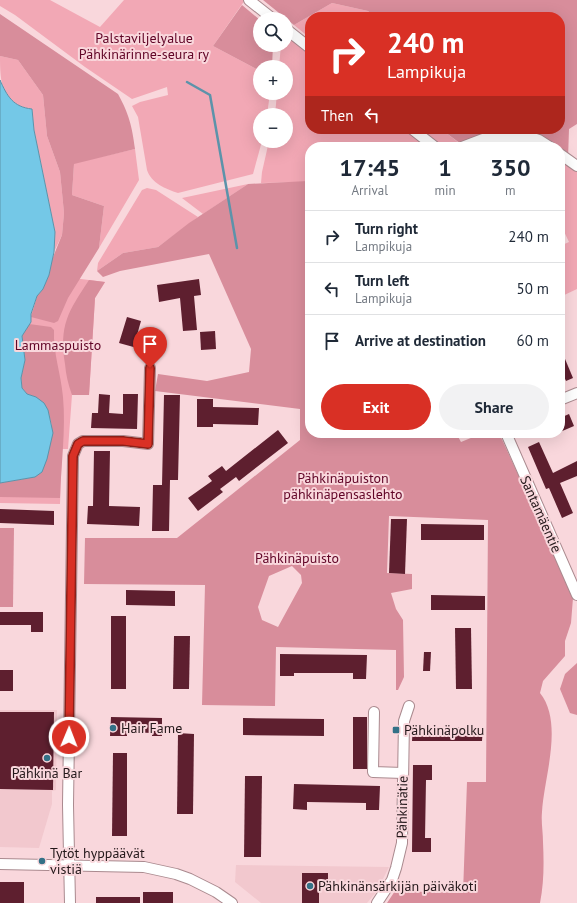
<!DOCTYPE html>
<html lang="en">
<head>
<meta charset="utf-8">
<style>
  :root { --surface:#fff; --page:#f2f2f3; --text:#1f2937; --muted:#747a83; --line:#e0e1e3; --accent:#d93025 }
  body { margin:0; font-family:"PT Sans",sans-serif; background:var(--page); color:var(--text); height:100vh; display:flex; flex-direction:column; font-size:15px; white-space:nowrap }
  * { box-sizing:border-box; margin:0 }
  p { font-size:13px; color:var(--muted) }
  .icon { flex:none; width:22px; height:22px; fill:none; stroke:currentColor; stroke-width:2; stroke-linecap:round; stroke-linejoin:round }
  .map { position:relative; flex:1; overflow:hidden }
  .sheet { position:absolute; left:305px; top:142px; width:260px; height:296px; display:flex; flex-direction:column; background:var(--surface); border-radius:16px; box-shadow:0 4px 16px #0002 }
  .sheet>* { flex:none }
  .hud { position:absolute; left:305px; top:12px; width:260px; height:122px; border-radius:16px; box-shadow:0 4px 16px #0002; background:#d93025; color:#fff; overflow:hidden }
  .controls { position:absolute; left:253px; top:12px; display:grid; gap:8px }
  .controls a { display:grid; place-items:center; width:40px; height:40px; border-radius:50%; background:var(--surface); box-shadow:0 4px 16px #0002; font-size:20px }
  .pin { position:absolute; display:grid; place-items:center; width:34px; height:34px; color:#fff; margin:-41px -17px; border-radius:50% 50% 50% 0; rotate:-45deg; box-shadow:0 0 4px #0007 }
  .pin .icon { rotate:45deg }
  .me { position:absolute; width:44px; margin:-22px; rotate:1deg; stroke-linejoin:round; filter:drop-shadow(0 0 3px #0008) }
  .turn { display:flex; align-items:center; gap:14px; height:84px; padding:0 16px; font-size:18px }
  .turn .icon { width:52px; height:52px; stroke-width:2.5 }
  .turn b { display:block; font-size:28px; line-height:34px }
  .then { display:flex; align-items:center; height:38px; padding:0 16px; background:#0003; gap:8px; font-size:15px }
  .eta { display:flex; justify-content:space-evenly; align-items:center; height:68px; text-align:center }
  .eta b { font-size:24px; font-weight:700; line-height:28px }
  .button { display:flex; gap:8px; margin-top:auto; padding:8px 16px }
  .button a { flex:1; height:46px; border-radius:24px; background:var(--accent); color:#fff; font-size:16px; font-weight:700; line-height:46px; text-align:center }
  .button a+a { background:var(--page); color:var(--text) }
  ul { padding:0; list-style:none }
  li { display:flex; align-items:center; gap:12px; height:52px; padding:0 16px; border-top:1px solid var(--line) }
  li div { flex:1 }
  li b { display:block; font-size:15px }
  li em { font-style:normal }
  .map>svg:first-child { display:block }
  .built { fill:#f2c8ce }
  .green { fill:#f2a8b5 }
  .forest { fill:#d88d9b; fill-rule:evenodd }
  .water { fill:#74c8e7; stroke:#5c93aa }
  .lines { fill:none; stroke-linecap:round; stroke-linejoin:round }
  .stream { stroke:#5c93aa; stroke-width:2.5 }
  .building { fill:#5e1f2f }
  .minor-casing { stroke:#aa8a8f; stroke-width:12 }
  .minor { stroke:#fff; stroke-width:10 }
  .route-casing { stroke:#8d1f18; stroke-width:10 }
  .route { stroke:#d93025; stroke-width:7 }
  .poi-dot { fill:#337187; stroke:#f9d7dc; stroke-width:1.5 }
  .labels { text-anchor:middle; stroke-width:4; stroke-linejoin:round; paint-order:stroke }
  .park-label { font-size:14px; fill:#610527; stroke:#f9d7dc }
  .street-label { font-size:14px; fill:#24181a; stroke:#f9d7dc }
  .poi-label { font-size:14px; fill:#24181a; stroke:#f9d7dc; text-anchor:start }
</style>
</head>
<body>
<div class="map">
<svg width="577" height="903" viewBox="0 0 577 903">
  <rect width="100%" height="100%" fill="#f9d7dc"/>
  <g class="built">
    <path d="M0 710H57L56 790 52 791V804L39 848 0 847Z"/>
    <path d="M236 865 389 867 377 891 367 903H261L235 882Z"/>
  </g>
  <g class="green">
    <path d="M0 0H50L100 27 124 0H245L213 46 260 71V93H270L267 115H260V141H262L253 174 178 193C166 189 151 183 147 170L138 117 132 106 140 102 168 95 167 87 132 99 85 67 15 15 0 6Z"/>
    <path d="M332 3 368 11 375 17H310V38L294 25Z"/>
    <path d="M286 34 310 53V129H406L428 147H310V182L261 183 262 172 269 141H286V115H275L277 93H286V67H279L281 45H286Z"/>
    <path d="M0 56 18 60 43 95 47 136 60 172 64 213 62 235 54 252 55 232 34 130 32 109C1 105 0 82 0 56Z"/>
    <path d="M420 129H441L459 143C441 153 434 141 420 129Z"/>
    <path d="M135 149 139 180 99 248 104 206 72 195 74 163Z"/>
    <path d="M568 159 577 166V289L560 297V246L569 242 560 223V163Z"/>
    <path d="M248 184 203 214 182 198Z"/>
    <path d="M147 188 156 190 198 217 158 247 123 253 97 271 98 263 142 190Z"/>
    <path d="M49 275 105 282 95 298 89 395H72L68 449H62L60 504 0 503V483L35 477 36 397 27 394 21 378 25 360 22 336 31 322V314Z"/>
  </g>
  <g class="forest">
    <path d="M263 0H577V124L569 129 568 159 560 163V147H465L441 129H560V17H375L368 11 332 3 294 25Z"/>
    <path d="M242 5 260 20V45H273L272 67H260V71L213 46Z"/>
    <path d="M0 14 118 94C129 114 132 126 135 149L74 164 72 195 104 206 99 248 68 298 58 321 54 323 31 317 37 296 43 289 49 275 51 262 62 235 64 213 60 172 47 136 43 95 18 60 0 56Z"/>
    <path d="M308 181 310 182V433H456L461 442 483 433H499L560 565 573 598 571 623 565 641V656L543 681 540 693C564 723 544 777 542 812 541 822 543 832 543 842 544 863 544 883 540 903H387L395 891 463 893 467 782H486L488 520 389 516 387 573 412 574V589L391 593 396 609 403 620 404 677 398 690H396V650L276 647 275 706 202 705 205 585 84 584 85 538H177L300 440V409L155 391 158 374 207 381 249 372 251 349 209 254 120 271 103 277 97 271 123 253 158 247 189 223 248 184ZM292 566 301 575 302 583 278 627 262 620 258 607 269 576Z"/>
    <path d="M89 280 105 282 95 298 89 395H72C68 384 66 375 65 364 59 325 68 312 89 280Z"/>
    <path d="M29 324 51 327 54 330C53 353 61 374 63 397 66 430 61 465 60 498L0 497V483L35 477 52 426 48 410 36 397 27 394 22 388 21 378 25 360 22 336Z"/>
    <path d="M0 528H14L13 607H0Z"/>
    <path d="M577 663V715L570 713 560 689 565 674Z"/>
  </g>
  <path class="water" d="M0 80C7 96 13 107 32 109L34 130 55 232 54 252 49 275 43 289 37 296 31 314V322L22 336 25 360 21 378 22 388 27 394 36 397 44 403 48 410 53 433 47 459 42 472 35 477 0 483Z"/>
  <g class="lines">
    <path class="stream" d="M187 82 210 95 237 248"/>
  </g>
  <g class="building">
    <path d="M199 279 201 295 194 296 197 330 183 331 180 298 159 302 157 285Z"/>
    <path d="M127 317 141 321 137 335 152 339 148 351 119 343Z"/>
    <path d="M215 331 216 349 201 350 200 332Z"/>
    <path d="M560 347 573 378 566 381 560 368Z"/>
    <path d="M99 394 110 395 109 413 123 414V394H138L137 429 91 428 92 413H98Z"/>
    <path d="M164 395H180L178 480H170L169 531H152L153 485H162Z"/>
    <path d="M197 399H213V407L259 408 258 425 213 424V427H197Z"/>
    <path d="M569 414 574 426 560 432V418Z"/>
    <path d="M278 430 288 443 239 481 236 477 220 489 223 492 198 511 188 498 212 481 208 476 222 466 226 471Z"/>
    <path d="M539 442 553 473 577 461V476L560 483 573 513 562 518 549 488 546 489 528 447Z"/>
    <path d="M94 451H110L109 506 140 507 139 526 87 524 88 506H93Z"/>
    <path d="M0 509 54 511V525L0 523Z"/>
    <path d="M391 519H407L405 574 389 573Z"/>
    <path d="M421 524 484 525V540H421Z"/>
    <path d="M126 590 175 591V606L126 605Z"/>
    <path d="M431 595 485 596V610H431Z"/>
    <path d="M0 612H43V632H31V625H0Z"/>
    <rect x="111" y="616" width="15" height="73"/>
    <path d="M455 628H471L472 689H456Z"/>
    <path d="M174 636H190L189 689H173Z"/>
    <path d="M424 652H431L430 671H423Z"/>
    <path d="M280 654 367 655 366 679H353V673H294V676H280Z"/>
    <rect x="0" y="670" width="13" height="21"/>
    <path d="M0 712H54L53 790 0 789Z"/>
    <path d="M111 717 162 718V736H152V733L127 732V736H110Z"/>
    <rect x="353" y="717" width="14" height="52"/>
    <path d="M243 718 324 719V736L243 735Z"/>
    <path d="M413 727H483L482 741H412Z"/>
    <path d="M178 733 194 734 193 814H177Z"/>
    <path d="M113 753H127V836H112Z"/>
    <path d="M413 765H432V780H426L425 838H431V852H412Z"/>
    <path d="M245 776H262L261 857H244Z"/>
    <path d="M294 784 380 786 379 810H366V803L307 802V810L293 809Z"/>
    <path d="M302 873H328V886H319V903H302Z"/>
    <rect x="0" y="882" width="24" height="21"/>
    <rect x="143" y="892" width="30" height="11"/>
    <rect x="96" y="897" width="44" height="6"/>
  </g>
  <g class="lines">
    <defs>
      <g id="minor">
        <path d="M249 0 273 19"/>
        <path d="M286 29 310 48"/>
        <path d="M412 129 435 147"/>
        <path d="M462 147 483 139 508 137H530L539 140 550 147"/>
        <path d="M560 154 577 166"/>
        <path d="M560 400 577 393"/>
        <path d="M506 433 577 595"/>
        <path d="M374 712 373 772 403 773"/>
        <path d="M0 864 144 867 176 874 190 879 216 892 232 903"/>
        <path d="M70 903 68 805 73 456 78 444 83 441H123L148 444 150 368"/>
        <path d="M377 903 392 880 396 868 402 843 404 721 409 706"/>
      </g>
    </defs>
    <use href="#minor" class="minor-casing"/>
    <use href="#minor" class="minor"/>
  </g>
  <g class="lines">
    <defs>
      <path id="route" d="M69 737 73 456 78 444 83 441H123L148 444 150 368"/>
    </defs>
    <use href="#route" class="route-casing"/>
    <use href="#route" class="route"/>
  </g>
  <g class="poi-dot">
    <circle cx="113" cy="728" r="4"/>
    <rect x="392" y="726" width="8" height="8" rx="2"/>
    <circle cx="47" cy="758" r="4"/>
    <circle cx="42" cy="861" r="4"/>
    <circle cx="310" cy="886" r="4"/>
  </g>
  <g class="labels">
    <g class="park-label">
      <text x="144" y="43">Palstaviljelyalue<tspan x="144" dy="16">Pähkinärinne-seura ry</tspan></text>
      <text x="58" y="350">Lammaspuisto</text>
      <text x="343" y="483">Pähkinäpuiston<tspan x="343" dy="16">pähkinäpensaslehto</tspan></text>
      <text x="297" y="563">Pähkinäpuisto</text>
    </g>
    <g class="street-label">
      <text transform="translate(541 514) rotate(66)" y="5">Santamäentie</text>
      <text transform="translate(402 807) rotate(-89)" y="5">Pähkinätie</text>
    </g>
    <g class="poi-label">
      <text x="121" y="733">Hair Fame</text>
      <text x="404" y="735">Pähkinäpolku</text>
      <text x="47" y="778" text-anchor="middle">Pähkinä Bar</text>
      <text x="50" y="858">Tytöt hyppäävät<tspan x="50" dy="16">vistiä</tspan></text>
      <text x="318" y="891">Pähkinänsärkijän päiväkoti</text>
    </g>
  </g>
</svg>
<div class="controls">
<a><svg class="icon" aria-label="search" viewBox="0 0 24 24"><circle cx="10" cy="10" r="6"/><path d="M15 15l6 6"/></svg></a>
<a>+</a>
<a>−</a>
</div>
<div class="pin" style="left:150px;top:368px;background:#d93025"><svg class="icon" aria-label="arrive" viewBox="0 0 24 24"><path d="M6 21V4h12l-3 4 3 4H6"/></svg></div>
<svg class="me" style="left:69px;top:737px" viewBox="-20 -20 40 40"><circle r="17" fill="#d93025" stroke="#fff" stroke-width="3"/><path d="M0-11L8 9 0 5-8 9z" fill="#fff"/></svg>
<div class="hud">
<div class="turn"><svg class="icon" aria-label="right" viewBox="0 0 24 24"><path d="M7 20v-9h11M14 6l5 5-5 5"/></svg><div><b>240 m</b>Lampikuja</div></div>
<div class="then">Then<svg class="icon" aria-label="left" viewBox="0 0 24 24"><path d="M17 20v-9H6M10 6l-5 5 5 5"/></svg></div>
</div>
<section class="sheet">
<div class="eta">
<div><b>17:45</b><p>Arrival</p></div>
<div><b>1</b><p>min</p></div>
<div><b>350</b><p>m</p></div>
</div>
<ul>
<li><svg class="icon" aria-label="right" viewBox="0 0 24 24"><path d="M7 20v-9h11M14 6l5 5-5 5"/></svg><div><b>Turn right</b><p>Lampikuja</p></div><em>240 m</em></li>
<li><svg class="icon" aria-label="left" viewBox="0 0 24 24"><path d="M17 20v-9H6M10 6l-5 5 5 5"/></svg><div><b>Turn left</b><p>Lampikuja</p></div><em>50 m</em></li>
<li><svg class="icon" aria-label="arrive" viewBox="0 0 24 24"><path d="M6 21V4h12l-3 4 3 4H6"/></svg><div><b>Arrive at destination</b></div><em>60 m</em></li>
</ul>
<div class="button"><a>Exit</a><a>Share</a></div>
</section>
</div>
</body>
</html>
